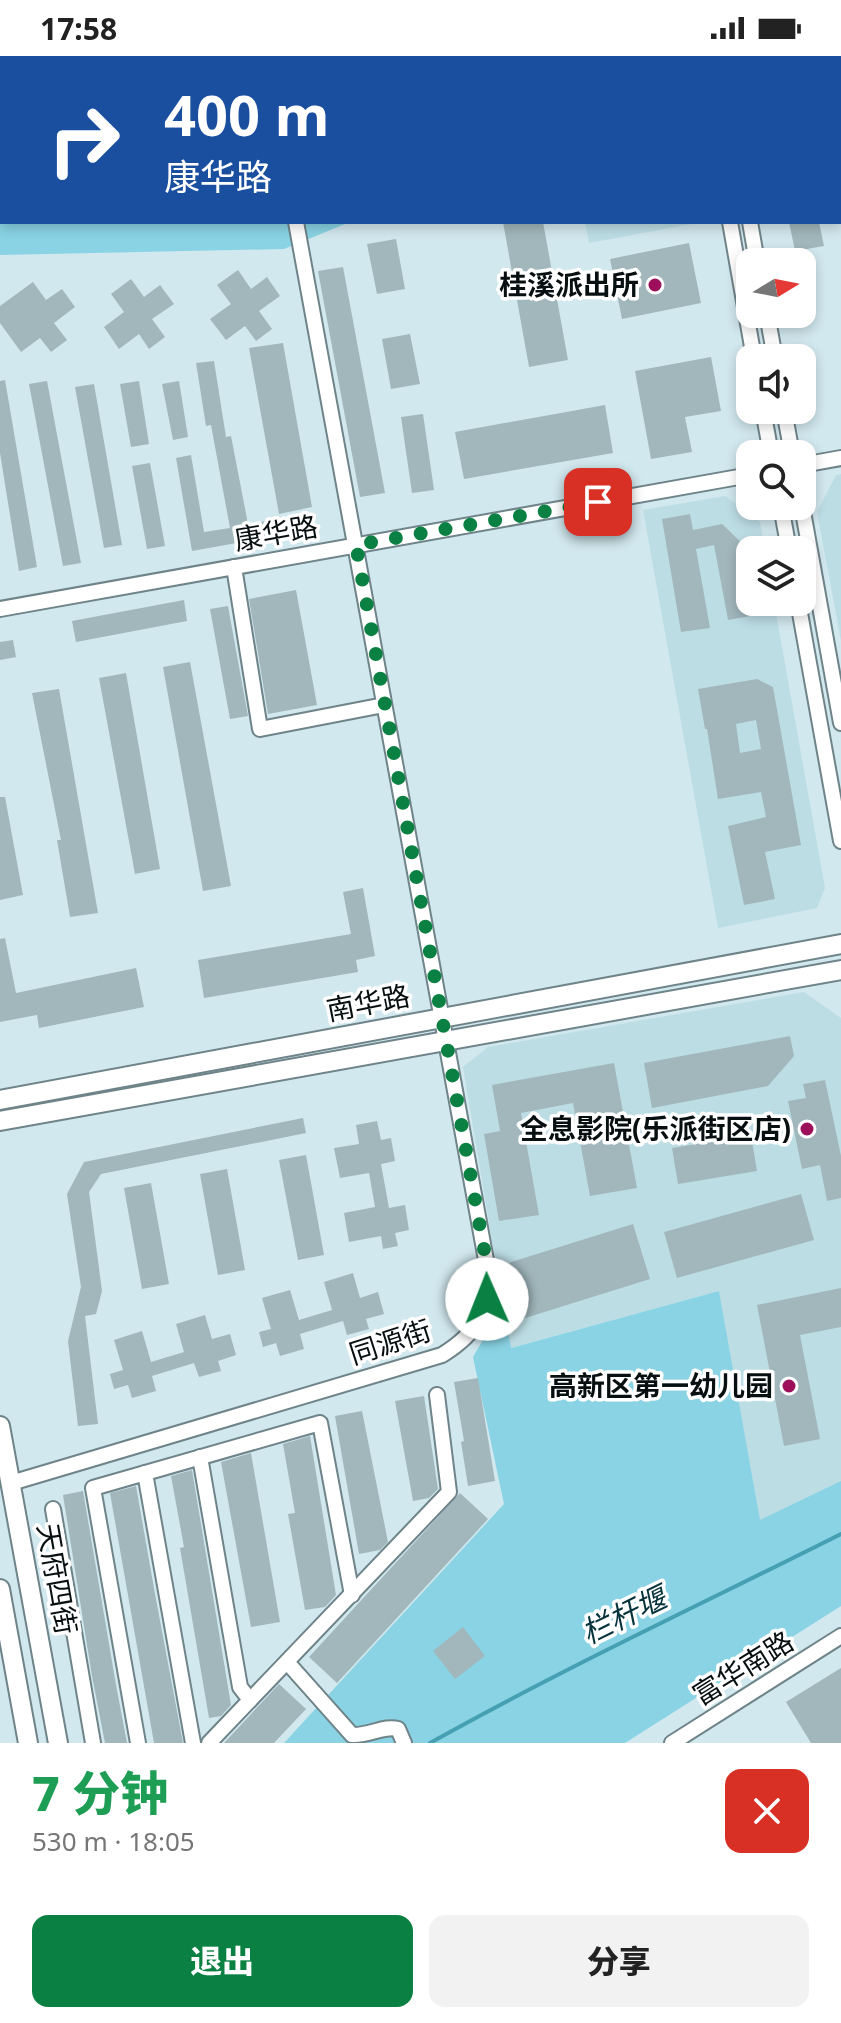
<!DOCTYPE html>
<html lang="zh">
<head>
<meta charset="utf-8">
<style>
  :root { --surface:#fff; --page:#f2f2f2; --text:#222; --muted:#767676; --accent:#0b8043 }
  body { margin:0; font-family:"Noto Sans","Noto Sans SC",sans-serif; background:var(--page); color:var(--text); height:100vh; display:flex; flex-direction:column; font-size:30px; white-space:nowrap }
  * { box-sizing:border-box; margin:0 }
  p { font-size:26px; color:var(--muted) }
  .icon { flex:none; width:44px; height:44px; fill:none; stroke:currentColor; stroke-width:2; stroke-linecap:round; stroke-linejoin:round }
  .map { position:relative; height:1687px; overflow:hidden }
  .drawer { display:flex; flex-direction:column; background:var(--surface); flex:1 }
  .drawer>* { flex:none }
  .banner { position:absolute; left:0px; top:0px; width:842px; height:168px; box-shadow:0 4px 12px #0003; background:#1a4fa0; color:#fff; overflow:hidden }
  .needle { width:52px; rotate:80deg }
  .tools { position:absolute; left:736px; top:192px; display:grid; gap:16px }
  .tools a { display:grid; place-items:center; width:80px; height:80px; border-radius:16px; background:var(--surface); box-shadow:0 4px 12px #0003; font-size:40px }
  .pin { position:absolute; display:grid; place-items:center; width:68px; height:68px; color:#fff; margin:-34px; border-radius:16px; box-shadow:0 4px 12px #0006 }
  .me { position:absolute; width:88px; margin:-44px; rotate:359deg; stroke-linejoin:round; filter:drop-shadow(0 0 6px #0008) }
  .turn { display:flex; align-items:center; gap:28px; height:168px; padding:0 32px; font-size:36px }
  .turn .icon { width:104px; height:104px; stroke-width:2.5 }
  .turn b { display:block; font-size:56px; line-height:68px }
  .round { display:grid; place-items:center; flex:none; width:84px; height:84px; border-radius:16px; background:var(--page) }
  .head { display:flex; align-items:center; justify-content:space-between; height:136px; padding:0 32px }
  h1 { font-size:48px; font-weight:800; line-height:60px; color:#1e9e55 }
  .cta { display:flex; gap:16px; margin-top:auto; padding:16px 32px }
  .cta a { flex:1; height:92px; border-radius:16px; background:var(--accent); color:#fff; font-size:32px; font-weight:800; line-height:92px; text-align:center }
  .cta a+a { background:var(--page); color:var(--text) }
  .status { display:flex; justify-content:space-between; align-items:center; height:56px; padding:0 40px; background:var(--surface); direction:ltr }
  .status svg { height:22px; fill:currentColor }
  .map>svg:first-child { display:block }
  .built { fill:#bddde5 }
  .green { fill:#89d3e4 }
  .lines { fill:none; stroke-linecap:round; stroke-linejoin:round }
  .stream { stroke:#45a0b3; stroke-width:4 }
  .building { fill:#a1b7bc; fill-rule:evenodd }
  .minor-casing { stroke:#6f8489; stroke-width:18 }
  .major-casing { stroke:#6f8489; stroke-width:22 }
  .minor { stroke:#fff; stroke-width:14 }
  .major { stroke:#fff; stroke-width:18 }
  .route { stroke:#0b8043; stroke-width:14; stroke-dasharray:0 25.2 }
  .poi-dot { fill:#9d0e5b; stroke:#fff; stroke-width:3 }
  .labels { text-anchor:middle; stroke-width:7; stroke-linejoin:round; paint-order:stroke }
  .poi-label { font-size:28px; font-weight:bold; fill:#080f11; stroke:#fff; text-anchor:end }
  .street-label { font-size:28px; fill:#080f11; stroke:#fff }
  .water-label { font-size:30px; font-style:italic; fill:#07333c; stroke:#fff }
</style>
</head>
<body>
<div class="status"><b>17:58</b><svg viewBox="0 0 49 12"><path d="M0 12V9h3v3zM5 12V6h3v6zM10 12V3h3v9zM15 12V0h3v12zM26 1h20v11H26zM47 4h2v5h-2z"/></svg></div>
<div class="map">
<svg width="841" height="1687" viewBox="0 0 841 1687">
  <rect width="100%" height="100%" fill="#d1e8ee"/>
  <g class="built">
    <path d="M585 166H702L589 187Z"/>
    <path d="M841 418V585L817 456 836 419Z"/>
    <path d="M725 440 760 466 765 494H750V546H774L825 832 817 852 718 872 643 454Z"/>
    <path d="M804 936 841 962V1425L760 1465 719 1235 510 1292 463 1011 488 991Z"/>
  </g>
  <g class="green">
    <path d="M457 0H670L673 2H445Z"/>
    <path d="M0 80H2V166H350L284 193 0 199Z"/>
    <path d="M719 1235 760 1464 841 1425V1550L625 1687H284L504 1448 473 1301 503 1249 511 1292Z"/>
  </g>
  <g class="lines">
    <path class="stream" d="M430 1687C564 1612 704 1547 841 1478"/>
  </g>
  <g class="building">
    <path d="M503 166H543L568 304 529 311Z"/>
    <path d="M789 166H819L824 190 795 195Z"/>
    <path d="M396 183 405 233 377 238 367 188Z"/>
    <path d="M689 187 701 247 622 263 610 203Z"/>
    <path d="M343 211 385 437 360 441 318 215Z"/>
    <path d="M238 214 251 233 267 221 280 240 259 255 272 273 256 285 245 270 226 284 210 263 231 248 217 229Z"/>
    <path d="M131 223 144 241 160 229 174 248 152 263 165 281 149 293 139 278 119 293 104 271 124 256 111 238Z"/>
    <path d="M33 226 46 244 62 233 75 251 54 267 67 284 51 296 40 282 21 296 0 267V250Z"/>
    <path d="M410 278 420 328 391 333 382 283Z"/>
    <path d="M283 287 312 451 279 458 249 292Z"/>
    <path d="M711 301 721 355 685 361 692 396 651 403 635 315Z"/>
    <path d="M214 305 226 381 231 380 248 468 278 463 281 479 192 495 176 402 191 399 204 476 230 472 211 369 206 370 196 307Z"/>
    <path d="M5 324 37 511 19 515 0 397V325Z"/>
    <path d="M47 325 81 507 63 510 29 328Z"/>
    <path d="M139 325 149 388 131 391 120 328Z"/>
    <path d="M179 325 188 381 173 384 162 328Z"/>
    <path d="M94 328 122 489 104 492 75 331Z"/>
    <path d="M605 349 613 397 464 423 455 376Z"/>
    <path d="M423 358 434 434 412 437 401 361Z"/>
    <path d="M150 407 165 490 147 493 132 410Z"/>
    <path d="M690 458 693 474 722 468 749 494 750 546H759L761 558 728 564 714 489 696 493 710 572 681 576 662 463Z"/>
    <path d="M296 534 317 649 268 658 249 543Z"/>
    <path d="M184 544 187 565 76 586 72 565Z"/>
    <path d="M228 550 248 660 230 663 210 553Z"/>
    <path d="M13 584 16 601 0 604V586Z"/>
    <path d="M190 606 231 830 203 835 163 611Z"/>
    <path d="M126 617 160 813 135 818 99 622Z"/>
    <path d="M757 623 773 631 801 789 765 796 775 843 744 849 728 770 766 761 761 736 718 743 707 673H705L698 633ZM756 664 761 693 740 697 736 668Z"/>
    <path d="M59 633 98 857 70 861 57 784H61L32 637Z"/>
    <path d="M0 741H5L23 839 0 844Z"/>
    <path d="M363 832 375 900 356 904 358 916 204 942 198 904 351 878 343 836Z"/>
    <path d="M5 882 16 937 136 912 144 951 39 972 37 959 0 966V883Z"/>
    <path d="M790 980 794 1000 768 1030 652 1052 644 1007Z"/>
    <path d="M614 1007 637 1132 590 1140 573 1047 521 1057 539 1159 499 1165 484 1078 500 1075 492 1029Z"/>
    <path d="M825 1024 841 1100V1142L827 1145 820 1109 802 1113 788 1045 806 1042 803 1028Z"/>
    <path d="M303 1062 306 1077 101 1118 89 1136 102 1235 96 1258 85 1260 98 1368 78 1370 68 1285 81 1231 67 1138 84 1106Z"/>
    <path d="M377 1065 381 1084 391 1082 395 1105 381 1108 389 1152 405 1149 409 1174 395 1177 398 1190 383 1193 381 1180 349 1186 344 1157 375 1151 369 1117 340 1122 334 1092 359 1088 356 1069Z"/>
    <path d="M751 1079 757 1115 678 1128 672 1092Z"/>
    <path d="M306 1099 324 1199 298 1204 279 1104Z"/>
    <path d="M227 1113 245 1214 218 1219 200 1118Z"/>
    <path d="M151 1127 169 1228 142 1233 124 1132Z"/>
    <path d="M801 1138 814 1184 677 1222 664 1176Z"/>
    <path d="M633 1168 650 1223 522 1263 505 1208Z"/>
    <path d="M353 1217 360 1242 378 1236 384 1258 366 1263 369 1273 347 1279 343 1265 300 1278 304 1293 280 1300 276 1287 263 1291 259 1276 271 1273 262 1242 290 1234 299 1264 332 1254 324 1226Z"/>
    <path d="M841 1232V1271L800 1279 820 1383 784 1390 757 1249Z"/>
    <path d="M205 1259 212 1283 230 1278 236 1299 218 1305 221 1315 199 1321 194 1307 152 1320 156 1335 132 1342 128 1329 114 1333 110 1318 123 1314 114 1284 142 1275 151 1306 184 1296 176 1268Z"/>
    <path d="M478 1322 495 1425 468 1430 461 1386 464 1385 454 1326Z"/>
    <path d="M424 1340 438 1433 429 1442 413 1445 395 1345Z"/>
    <path d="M362 1355 388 1486 380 1494 359 1498 335 1360Z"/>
    <path d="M310 1380 336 1539 325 1551 305 1554 288 1458 295 1457 283 1388Z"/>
    <path d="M251 1397 280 1566 251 1571 221 1406Z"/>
    <path d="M192 1414 231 1649 221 1660 209 1662 180 1492 184 1491 171 1420Z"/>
    <path d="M136 1430 155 1538 183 1687H154L110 1437Z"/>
    <path d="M83 1435 116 1629 127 1687H105L92 1620 63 1439Z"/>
    <path d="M460 1437 488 1463 337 1627 309 1601Z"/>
    <path d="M463 1571 485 1600 455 1623 433 1595Z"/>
    <path d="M841 1612V1687H811L786 1646Z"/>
    <path d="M279 1628 306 1653 274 1687H224Z"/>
  </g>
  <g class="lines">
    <defs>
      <g id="minor">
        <path d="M265 0 266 2"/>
        <path d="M700 0V2"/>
        <path d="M720 0V2"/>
        <path d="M189 2 199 0"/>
        <path d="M325 2 337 0"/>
        <path d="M0 37H2"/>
        <path d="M0 62 2 61"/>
        <path d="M730 166 754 302"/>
        <path d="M750 166 757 206"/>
        <path d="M767 258 775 302"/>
        <path d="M763 354 771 398"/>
        <path d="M784 354 792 398"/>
        <path d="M802 409 841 402"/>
        <path d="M781 450 789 494"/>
        <path d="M802 450 841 667"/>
        <path d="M234 511 260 673 384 649"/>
        <path d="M798 546 841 785"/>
        <path d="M0 553 750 419"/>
        <path d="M200 1401 240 1631 250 1644"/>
        <path d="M145 1417 193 1687"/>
        <path d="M11 1427 442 1299C479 1276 486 1258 488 1215L296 166"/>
        <path d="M53 1453 93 1687"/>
        <path d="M287 1606 352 1679C369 1680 385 1669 398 1673L404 1687"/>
        <path d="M138 1687 93 1432 320 1367 352 1539"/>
        <path d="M209 1687 449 1436 437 1339"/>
        <path d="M672 1687 841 1580"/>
      </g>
      <g id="major">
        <path d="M0 1044 841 888"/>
        <path d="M0 1065 841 914"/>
        <path d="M0 1370 58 1687"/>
        <path d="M0 1533 28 1687"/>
      </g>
    </defs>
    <use href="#minor" class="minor-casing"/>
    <use href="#major" class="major-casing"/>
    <use href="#minor" class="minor"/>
    <use href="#major" class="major"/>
  </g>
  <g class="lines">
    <path class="route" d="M487 1243 488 1215 356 489 598 446"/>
  </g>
  <g class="poi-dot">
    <circle cx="655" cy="229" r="8"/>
    <circle cx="807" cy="1073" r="8"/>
    <circle cx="789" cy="1330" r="8"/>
  </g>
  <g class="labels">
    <g class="poi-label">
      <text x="639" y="239">桂溪派出所</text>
      <text x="791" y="1083">全息影院(乐派街区店)</text>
      <text x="773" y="1340">高新区第一幼儿园</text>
    </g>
    <g class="street-label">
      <text transform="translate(276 477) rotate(-10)" y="10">康华路</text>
      <text transform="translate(368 947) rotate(-11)" y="10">南华路</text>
      <text transform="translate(390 1286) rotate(-18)" y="10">同源街</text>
      <text transform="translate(57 1523) rotate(80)" y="10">天府四街</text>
      <text transform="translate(743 1612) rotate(-32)" y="10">富华南路</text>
    </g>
    <g class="water-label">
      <text transform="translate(624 1560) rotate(-26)" y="10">栏杆堰</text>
    </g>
  </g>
</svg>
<div class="tools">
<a><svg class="needle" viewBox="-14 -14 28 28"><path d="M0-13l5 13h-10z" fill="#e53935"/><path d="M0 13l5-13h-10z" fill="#767676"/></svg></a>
<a><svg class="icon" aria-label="sound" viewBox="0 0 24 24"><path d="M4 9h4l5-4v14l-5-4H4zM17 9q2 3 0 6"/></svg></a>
<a><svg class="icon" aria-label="search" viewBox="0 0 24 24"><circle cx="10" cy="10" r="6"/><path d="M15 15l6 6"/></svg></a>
<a><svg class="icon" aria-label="layers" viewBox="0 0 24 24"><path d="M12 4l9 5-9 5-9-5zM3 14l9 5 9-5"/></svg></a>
</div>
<div class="pin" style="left:598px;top:446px;background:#d93025"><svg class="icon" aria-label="arrive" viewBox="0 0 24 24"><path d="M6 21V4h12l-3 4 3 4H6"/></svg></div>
<svg class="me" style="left:487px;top:1243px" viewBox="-20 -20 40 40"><circle r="19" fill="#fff"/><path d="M0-13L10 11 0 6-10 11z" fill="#0b8043"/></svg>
<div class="banner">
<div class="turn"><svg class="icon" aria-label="right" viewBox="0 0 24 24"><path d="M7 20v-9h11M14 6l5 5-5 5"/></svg><div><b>400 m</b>康华路</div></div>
</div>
</div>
<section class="drawer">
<div class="head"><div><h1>7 分钟</h1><p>530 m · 18:05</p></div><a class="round" style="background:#d93025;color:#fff"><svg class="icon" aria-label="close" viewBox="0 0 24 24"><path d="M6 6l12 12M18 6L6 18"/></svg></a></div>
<div class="cta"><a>退出</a><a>分享</a></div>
</section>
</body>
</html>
